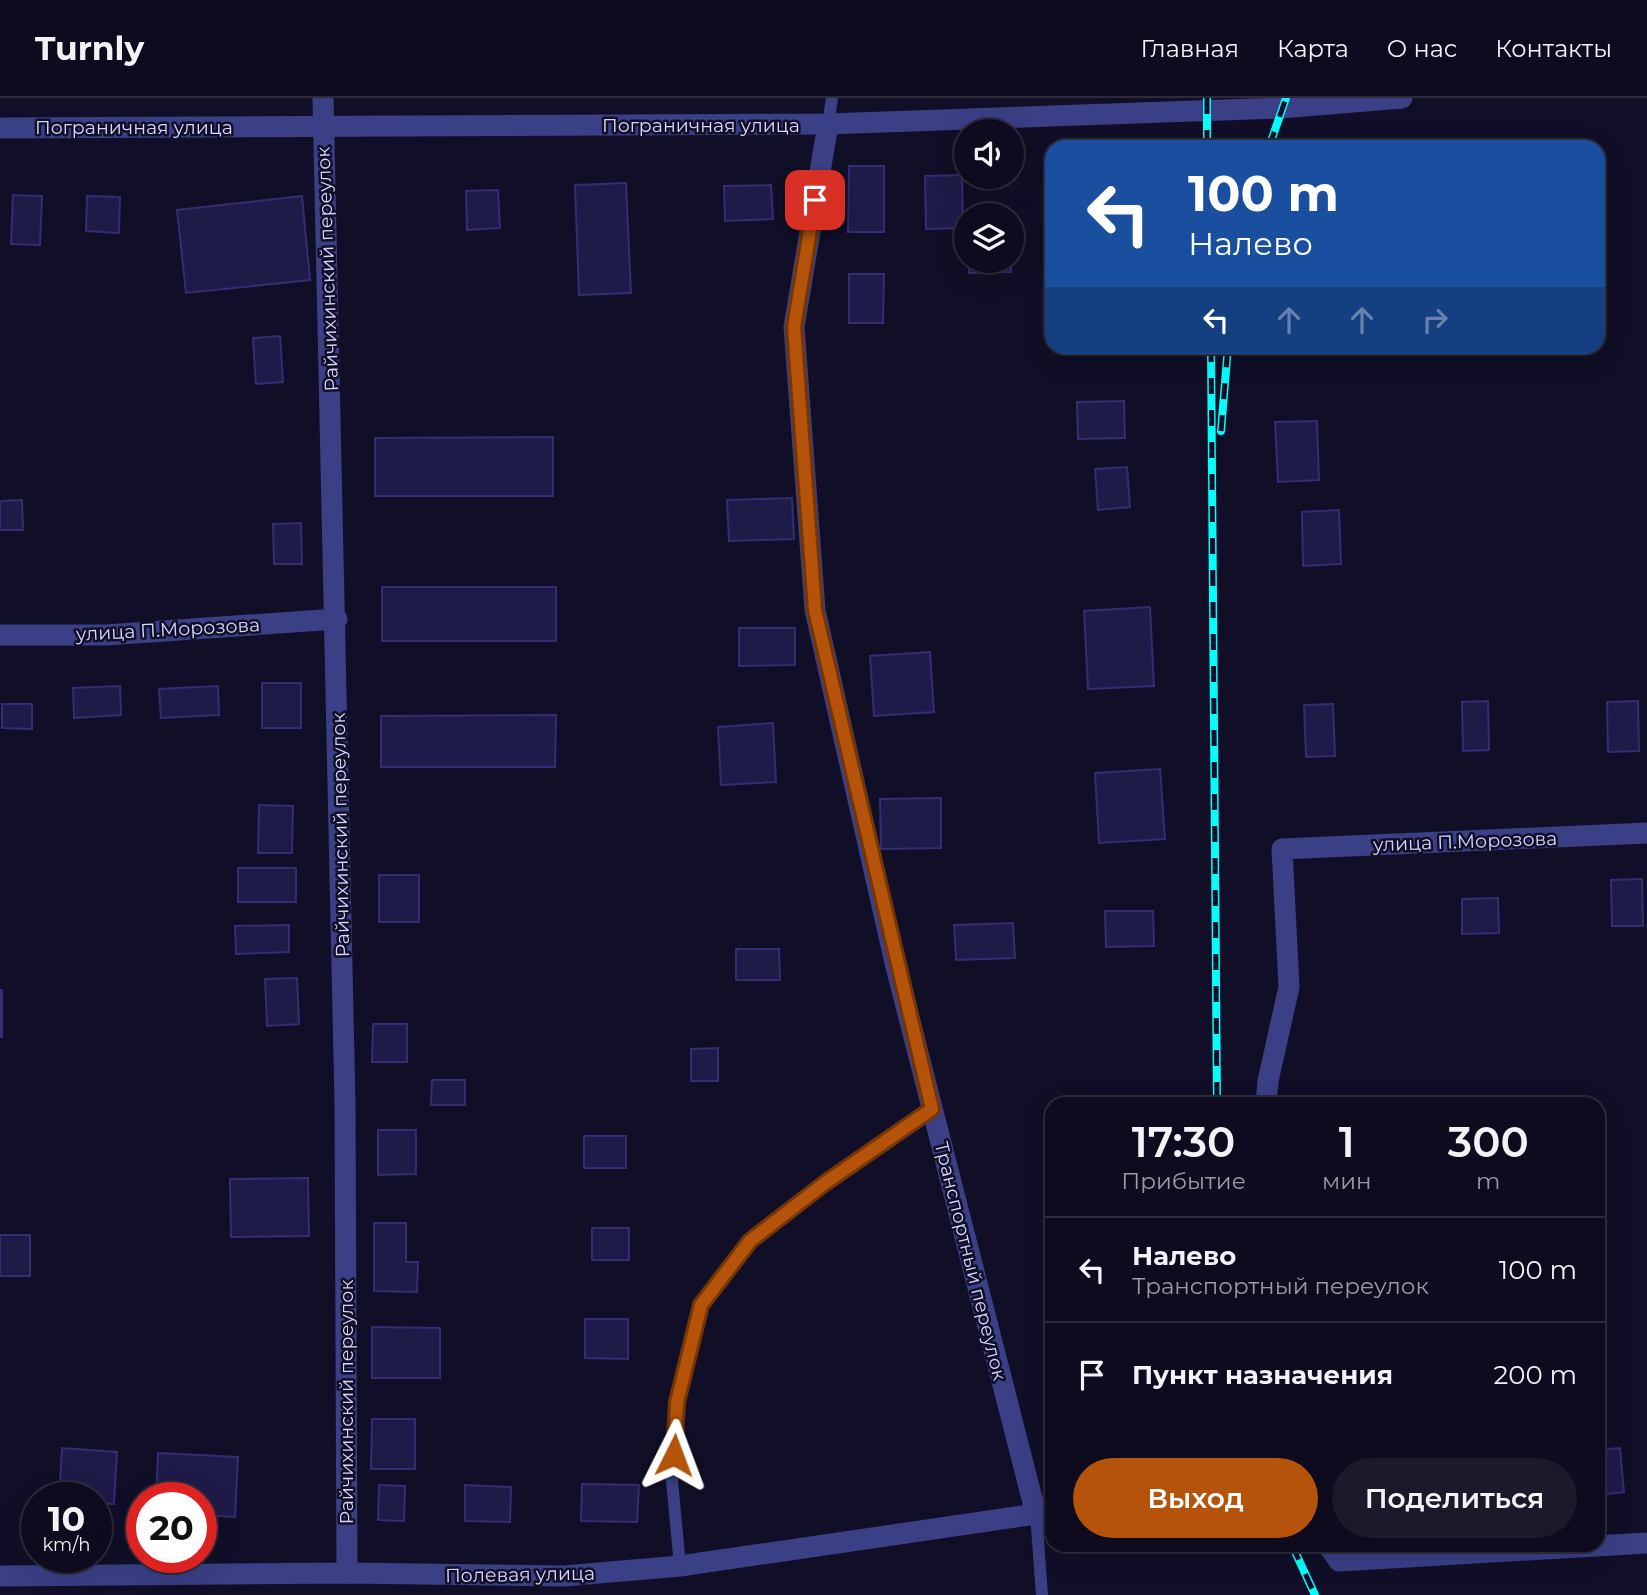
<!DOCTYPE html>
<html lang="ru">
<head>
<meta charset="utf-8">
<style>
  :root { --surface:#0d0b1d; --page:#1b192a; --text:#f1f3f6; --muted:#9a9ba4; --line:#2d2b3b; --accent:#b45309 }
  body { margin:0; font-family:Montserrat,sans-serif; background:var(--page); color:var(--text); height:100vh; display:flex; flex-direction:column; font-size:26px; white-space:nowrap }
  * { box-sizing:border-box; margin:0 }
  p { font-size:23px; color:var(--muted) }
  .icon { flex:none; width:38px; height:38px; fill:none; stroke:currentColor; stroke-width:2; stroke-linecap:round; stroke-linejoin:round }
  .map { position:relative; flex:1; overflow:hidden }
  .panel { position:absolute; left:1045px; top:999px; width:560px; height:455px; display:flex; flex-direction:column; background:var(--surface); border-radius:21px; box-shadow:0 7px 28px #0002,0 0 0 2px var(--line) }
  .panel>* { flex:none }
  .guide { position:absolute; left:1045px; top:42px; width:560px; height:214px; border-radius:21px; box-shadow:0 7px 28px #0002,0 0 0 2px var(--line); background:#1a4fa0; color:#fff; overflow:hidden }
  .buttons { position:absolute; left:954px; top:21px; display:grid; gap:14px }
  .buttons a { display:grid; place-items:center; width:70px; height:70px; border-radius:50%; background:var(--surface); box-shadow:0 7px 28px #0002,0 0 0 2px var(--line); font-size:35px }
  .speed { position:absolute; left:21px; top:1384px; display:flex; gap:14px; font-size:35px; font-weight:700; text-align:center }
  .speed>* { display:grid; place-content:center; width:91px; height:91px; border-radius:50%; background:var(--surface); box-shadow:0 7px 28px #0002,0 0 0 2px var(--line); line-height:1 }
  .speed small { font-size:18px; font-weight:400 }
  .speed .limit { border:10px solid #d22; background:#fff; color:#111 }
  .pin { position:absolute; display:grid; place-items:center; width:60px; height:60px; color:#fff; margin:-30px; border-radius:14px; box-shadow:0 4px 10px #0006 }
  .me { position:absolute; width:77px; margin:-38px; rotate:3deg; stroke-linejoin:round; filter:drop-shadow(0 0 5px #0008) }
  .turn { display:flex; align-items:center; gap:24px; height:147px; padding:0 28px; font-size:32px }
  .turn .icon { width:91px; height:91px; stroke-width:2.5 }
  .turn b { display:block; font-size:49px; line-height:60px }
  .lanes { display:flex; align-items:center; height:66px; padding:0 28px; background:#0003; justify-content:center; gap:35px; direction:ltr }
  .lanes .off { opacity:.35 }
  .eta { display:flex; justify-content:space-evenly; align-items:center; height:119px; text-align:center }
  .eta b { font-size:42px; font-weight:600; line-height:49px }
  .button { display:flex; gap:14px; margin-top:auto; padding:14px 28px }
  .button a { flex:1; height:80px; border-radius:42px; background:var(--accent); color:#fff; font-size:28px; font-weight:600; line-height:80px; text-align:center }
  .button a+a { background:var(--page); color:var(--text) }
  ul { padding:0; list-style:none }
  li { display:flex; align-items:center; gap:21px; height:105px; padding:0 28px; border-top:2px solid var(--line) }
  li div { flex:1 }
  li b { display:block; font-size:26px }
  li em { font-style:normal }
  header { display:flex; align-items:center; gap:42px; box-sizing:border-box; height:98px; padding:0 35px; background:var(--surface); border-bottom:2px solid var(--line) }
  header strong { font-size:33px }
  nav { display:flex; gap:38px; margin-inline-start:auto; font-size:24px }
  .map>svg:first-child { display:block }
  .building { fill:#1f1b48; stroke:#332d74; stroke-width:2 }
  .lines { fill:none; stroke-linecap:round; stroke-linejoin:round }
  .lane { stroke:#3a3f86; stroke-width:12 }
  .street { stroke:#3a3f86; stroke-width:21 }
  .rail-casing { stroke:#01fffc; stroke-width:8 }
  .rail { stroke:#110f27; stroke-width:5; stroke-dasharray:16; stroke-linecap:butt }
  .route-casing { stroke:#753606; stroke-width:18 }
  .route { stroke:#b45309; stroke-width:12 }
  .labels { text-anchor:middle; stroke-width:5; stroke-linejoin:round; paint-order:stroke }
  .street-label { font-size:19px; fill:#d5d5ff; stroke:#110f27 }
</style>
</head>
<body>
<header>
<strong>Turnly</strong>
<nav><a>Главная</a><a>Карта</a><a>О нас</a><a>Контакты</a></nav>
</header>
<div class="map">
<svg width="1647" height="1497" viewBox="0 0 1647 1497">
  <rect width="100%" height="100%" fill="#110f27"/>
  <g class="building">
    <path d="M849 68H884V134H848Z"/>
    <path d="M962 77 963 130 926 131 925 78Z"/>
    <path d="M626 85 631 195 579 197 575 87Z"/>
    <path d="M771 87 773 121 725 123 724 88Z"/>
    <path d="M498 92 500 130 467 132 466 93Z"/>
    <path d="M13 97 42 98 40 147 11 146Z"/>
    <path d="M87 98 120 99 119 135 86 133Z"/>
    <path d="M302 98 310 182 186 195 177 112Z"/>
    <path d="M969 163H1011V174L969 175Z"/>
    <path d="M849 176H884L883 225H849Z"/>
    <path d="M280 238 283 284 256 286 253 240Z"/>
    <path d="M1124 303 1125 340 1078 341 1077 304Z"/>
    <path d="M1317 323 1319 382 1278 384 1275 324Z"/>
    <path d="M553 339V398H375V340Z"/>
    <path d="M1127 369 1130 409 1098 412 1095 371Z"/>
    <path d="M792 400 794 441 729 443 727 402Z"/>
    <path d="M22 402 23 432H0V403Z"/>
    <path d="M1339 412 1341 466 1303 468 1302 414Z"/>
    <path d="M301 425 302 466H274L273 426Z"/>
    <rect x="382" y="489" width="174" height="54"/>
    <path d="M1150 509 1154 588 1088 591 1084 513Z"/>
    <path d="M739 530H795V567L739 568Z"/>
    <path d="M930 554 934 614 874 618 870 558Z"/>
    <rect x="262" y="585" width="39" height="45"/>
    <path d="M120 588 121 617 74 620 73 590Z"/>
    <path d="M218 588 219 617 161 620 159 591Z"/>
    <path d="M1488 603 1489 652 1463 653 1462 604Z"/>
    <path d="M1638 603 1639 653 1608 654 1607 604Z"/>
    <path d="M2 606H32V631L2 630Z"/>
    <path d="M1333 606 1335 658 1306 659 1304 607Z"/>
    <path d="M556 617 555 669H381V618Z"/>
    <path d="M773 625 776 684 721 687 718 629Z"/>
    <path d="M1160 671 1165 741 1099 745 1095 675Z"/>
    <path d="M941 700V750L881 751 880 701Z"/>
    <path d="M259 707 293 708 292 755H258Z"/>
    <rect x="238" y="770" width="58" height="34"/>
    <rect x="379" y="777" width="40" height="47"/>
    <path d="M1642 781 1643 828H1612L1611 782Z"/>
    <path d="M1498 800 1499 835 1462 836V801Z"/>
    <path d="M1105 813H1153L1154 848 1106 849Z"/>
    <path d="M1013 825 1015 860 956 862 954 827Z"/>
    <path d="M289 827V854L236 856 235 828Z"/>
    <path d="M736 851H779L780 882H736Z"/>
    <path d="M297 880 299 926 267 928 265 881Z"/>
    <rect x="0" y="892" width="2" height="47"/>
    <path d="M373 926H407V964H372Z"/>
    <path d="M718 950V983H691V951Z"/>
    <path d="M432 982H465V1007H431Z"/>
    <path d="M378 1032H416V1076L378 1077Z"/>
    <rect x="584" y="1038" width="42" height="32"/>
    <path d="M308 1080 309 1138 231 1139 230 1081Z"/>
    <path d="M374 1125H406V1164H418L417 1194 374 1193Z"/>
    <rect x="592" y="1130" width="37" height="32"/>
    <rect x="0" y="1137" width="30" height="41"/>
    <path d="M585 1221H628V1261L585 1260Z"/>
    <path d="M372 1229 440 1230V1280H372Z"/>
    <path d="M372 1321H415V1371H371Z"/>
    <path d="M62 1350 117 1354 114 1406 96 1405V1400H59Z"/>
    <path d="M1620 1350 1624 1394 1598 1397V1352Z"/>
    <path d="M158 1355 238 1359 235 1419 201 1417V1400H156Z"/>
    <path d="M582 1386 639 1387 637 1424 581 1423Z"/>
    <path d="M379 1387 405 1388 404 1423 378 1422Z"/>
    <path d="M465 1387 511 1389 510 1424 465 1423Z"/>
  </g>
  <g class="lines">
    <g class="lane">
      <path d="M828 26 832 0"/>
      <path d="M1036 1416 1042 1497"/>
      <path d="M680 1468 672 1383 677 1304 700 1207 750 1143 825 1085 932 1011"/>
    </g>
    <g class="street">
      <path d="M323 0 345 1006 347 1475"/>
      <path d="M0 30 828 26 1281 10 1402 0"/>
      <path d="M0 537H106L337 521"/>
      <path d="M1266 1006 1268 983 1289 889 1282 751 1647 735"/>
      <path d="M1328 1447 1339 1463 1647 1445"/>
      <path d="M0 1478 347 1475 564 1478 680 1468 1036 1416 895 865 815 512 794 229 828 26"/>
    </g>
    <defs>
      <g id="rail">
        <path d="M1207 0V49"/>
        <path d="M1269 49 1286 0"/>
        <path d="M1211 248 1217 1006"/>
        <path d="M1221 333 1228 248"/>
        <path d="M1292 1447 1315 1497"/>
      </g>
    </defs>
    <use href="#rail" class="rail-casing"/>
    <use href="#rail" class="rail"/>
  </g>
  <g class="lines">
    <defs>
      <path id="route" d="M674 1357 677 1304 701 1207 750 1143 825 1085 932 1011 815 512 794 229 815 102"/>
    </defs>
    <use href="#route" class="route-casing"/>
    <use href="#route" class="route"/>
  </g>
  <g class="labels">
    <g class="street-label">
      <text x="701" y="34">Пограничная улица</text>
      <text x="134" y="36">Пограничная улица</text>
      <text transform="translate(327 171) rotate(-92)" y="7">Райчихинский переулок</text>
      <text transform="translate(168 531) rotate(-3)" y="7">улица П.Морозова</text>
      <text transform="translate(340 737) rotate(-91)" y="7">Райчихинский переулок</text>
      <text transform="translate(1465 743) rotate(-2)" y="7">улица П.Морозова</text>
      <text transform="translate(971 1163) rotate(76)" y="7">Транспортный переулок</text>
      <text transform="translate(346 1304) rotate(-90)" y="7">Райчихинский переулок</text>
      <text transform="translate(520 1476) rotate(-1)" y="7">Полевая улица</text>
    </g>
  </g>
</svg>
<div class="buttons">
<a><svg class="icon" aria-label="sound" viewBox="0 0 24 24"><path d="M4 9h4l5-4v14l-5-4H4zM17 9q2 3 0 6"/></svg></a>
<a><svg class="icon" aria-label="layers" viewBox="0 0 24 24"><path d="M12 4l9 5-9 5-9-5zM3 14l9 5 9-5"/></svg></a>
</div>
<div class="speed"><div>10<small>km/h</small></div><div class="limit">20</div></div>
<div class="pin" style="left:815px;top:102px;background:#d93025"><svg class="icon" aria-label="arrive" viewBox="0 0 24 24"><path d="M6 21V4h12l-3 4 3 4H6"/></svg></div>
<svg class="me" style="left:674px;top:1357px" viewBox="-20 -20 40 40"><path d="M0-17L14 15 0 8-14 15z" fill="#b45309" stroke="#fff" stroke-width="4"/></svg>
<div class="guide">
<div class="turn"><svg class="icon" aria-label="left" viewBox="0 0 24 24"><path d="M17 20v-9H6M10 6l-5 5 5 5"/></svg><div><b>100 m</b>Налево</div></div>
<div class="lanes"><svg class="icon" aria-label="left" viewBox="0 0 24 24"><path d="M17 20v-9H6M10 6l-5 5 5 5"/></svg><svg class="icon off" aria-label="ahead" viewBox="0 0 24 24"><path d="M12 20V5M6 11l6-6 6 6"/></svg><svg class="icon off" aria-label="ahead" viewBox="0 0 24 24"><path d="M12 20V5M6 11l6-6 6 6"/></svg><svg class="icon off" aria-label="right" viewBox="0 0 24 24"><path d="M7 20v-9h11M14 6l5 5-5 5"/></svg></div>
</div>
<section class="panel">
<div class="eta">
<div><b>17:30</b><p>Прибытие</p></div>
<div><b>1</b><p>мин</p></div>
<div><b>300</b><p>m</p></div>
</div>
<ul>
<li><svg class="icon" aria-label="left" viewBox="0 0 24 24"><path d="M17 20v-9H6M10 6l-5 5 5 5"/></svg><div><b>Налево</b><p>Транспортный переулок</p></div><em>100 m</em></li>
<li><svg class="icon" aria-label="arrive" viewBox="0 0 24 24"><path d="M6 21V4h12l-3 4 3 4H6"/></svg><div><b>Пункт назначения</b></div><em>200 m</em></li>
</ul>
<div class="button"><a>Выход</a><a>Поделиться</a></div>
</section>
</div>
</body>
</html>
